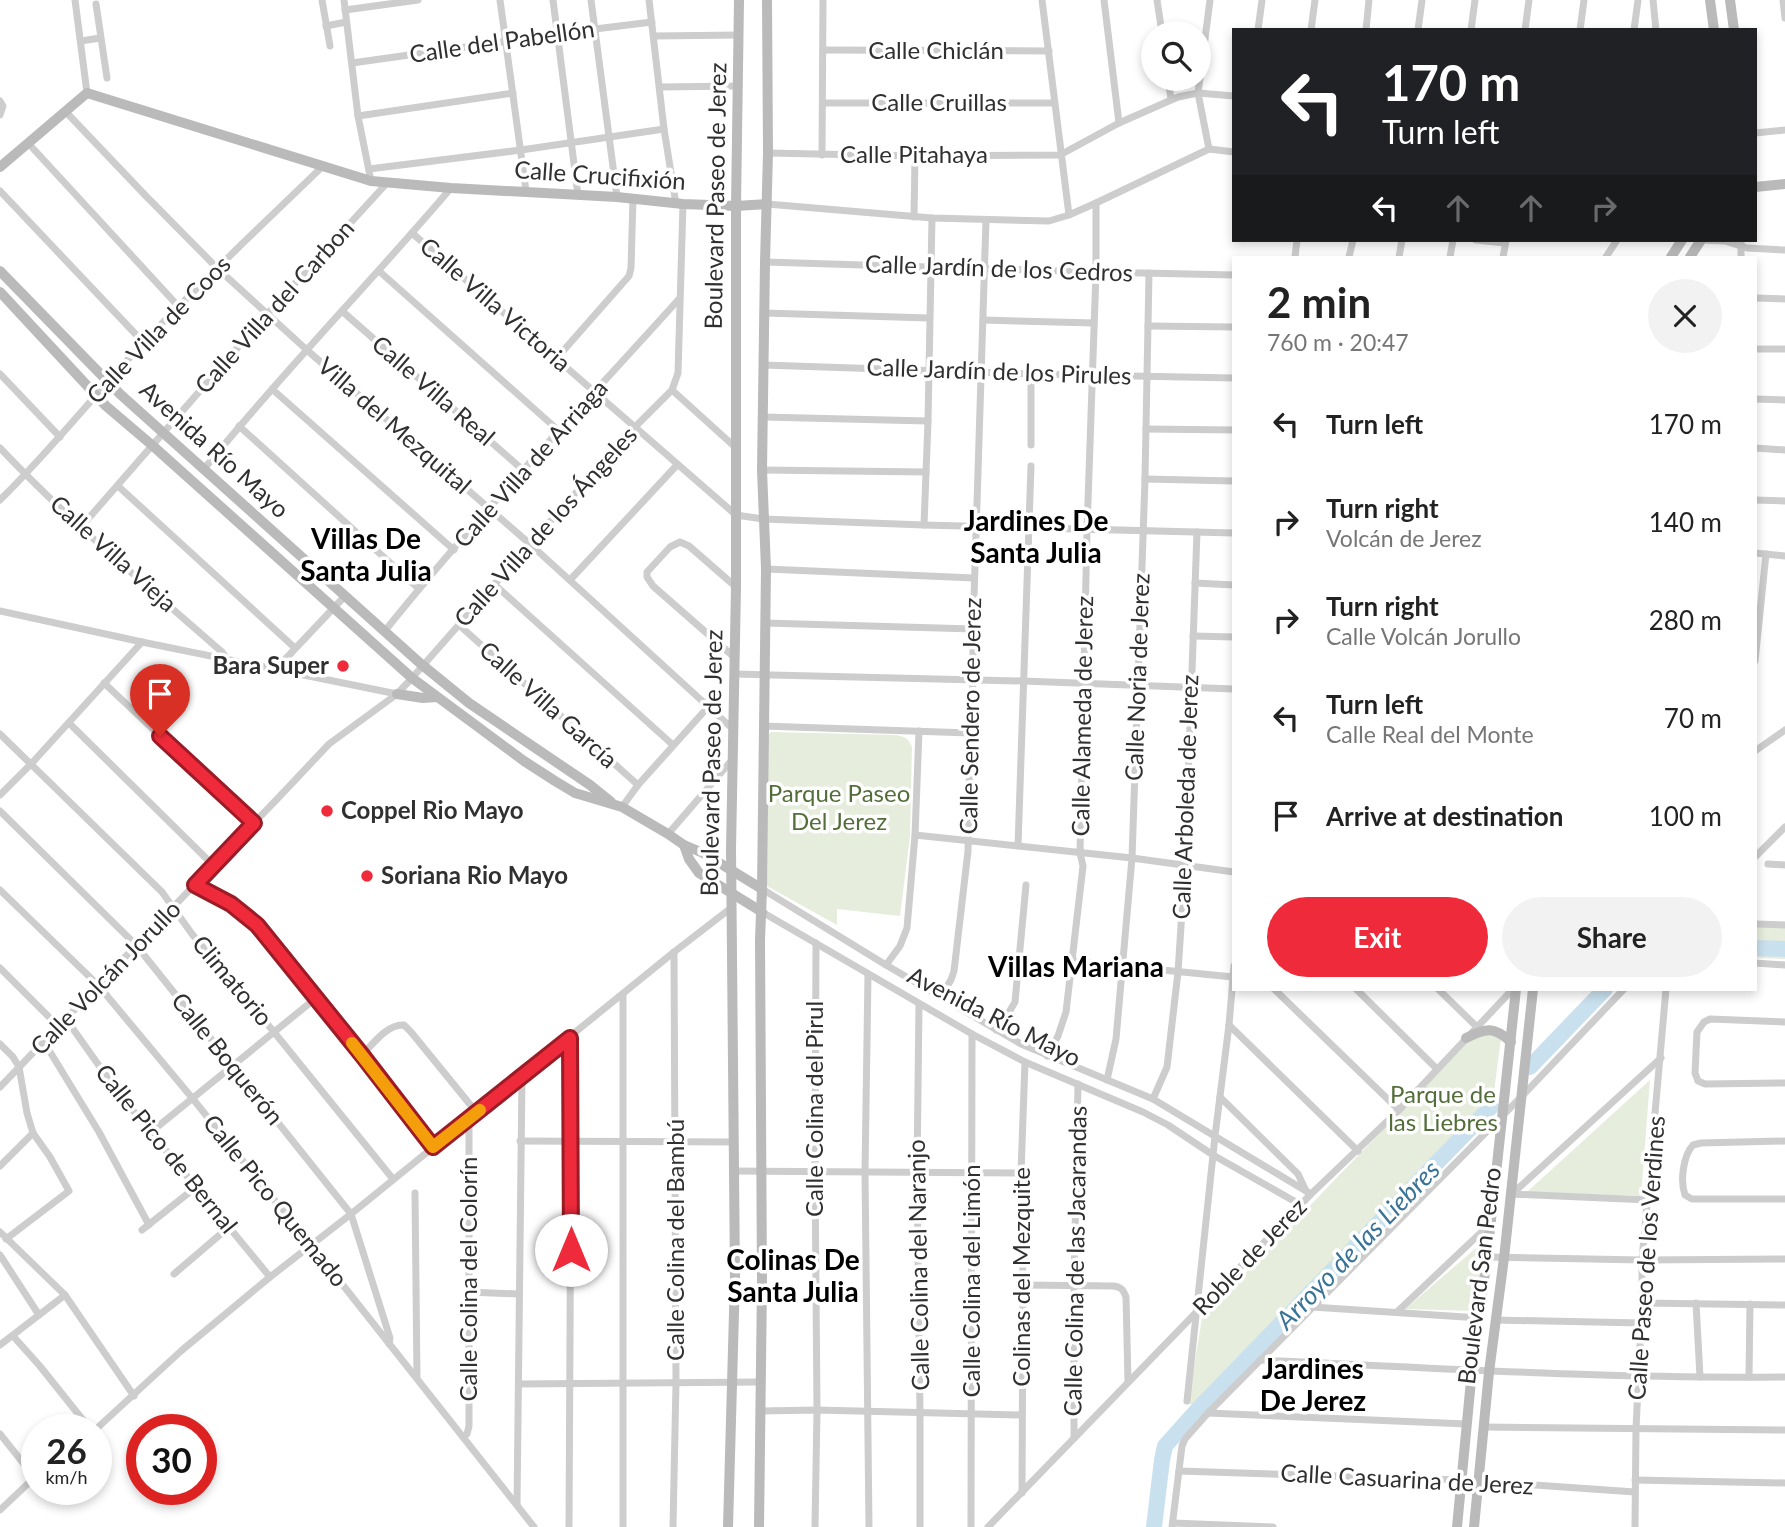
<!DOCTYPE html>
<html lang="en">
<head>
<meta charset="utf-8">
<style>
  :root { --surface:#fff; --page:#f2f2f2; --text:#222; --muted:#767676; --accent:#ee2a3b }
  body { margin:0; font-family:Lato,sans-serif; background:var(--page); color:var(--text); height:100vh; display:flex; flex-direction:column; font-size:26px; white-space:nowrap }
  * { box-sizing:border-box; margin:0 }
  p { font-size:23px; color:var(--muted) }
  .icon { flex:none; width:38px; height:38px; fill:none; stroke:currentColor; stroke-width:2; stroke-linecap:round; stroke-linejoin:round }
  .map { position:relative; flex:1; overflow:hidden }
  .sheet { position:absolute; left:1232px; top:256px; width:525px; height:735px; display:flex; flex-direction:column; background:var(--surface); border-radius:0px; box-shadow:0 4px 10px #0003 }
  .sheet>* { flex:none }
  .hud { position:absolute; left:1232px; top:28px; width:525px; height:214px; border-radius:0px; box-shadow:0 4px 10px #0003; background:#202124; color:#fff; overflow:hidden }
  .buttons { position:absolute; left:1141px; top:21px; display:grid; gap:14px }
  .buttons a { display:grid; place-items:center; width:70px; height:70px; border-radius:50%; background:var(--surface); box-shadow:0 4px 10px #0003; font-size:35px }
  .speed { position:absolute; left:21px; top:1414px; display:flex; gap:14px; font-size:35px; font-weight:700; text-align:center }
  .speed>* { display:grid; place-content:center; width:91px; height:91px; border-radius:50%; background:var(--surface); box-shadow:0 4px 10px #0003; line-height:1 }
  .speed small { font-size:18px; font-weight:400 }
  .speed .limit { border:10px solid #d22; background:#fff; color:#111 }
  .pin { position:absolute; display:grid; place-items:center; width:60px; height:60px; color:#fff; margin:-72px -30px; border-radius:50% 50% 50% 0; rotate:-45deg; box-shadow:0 0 7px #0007 }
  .pin .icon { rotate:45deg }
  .me { position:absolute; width:77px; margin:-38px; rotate:0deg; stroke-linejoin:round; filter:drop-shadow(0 0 5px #0008) }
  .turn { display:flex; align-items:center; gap:24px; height:147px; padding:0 35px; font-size:32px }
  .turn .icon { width:91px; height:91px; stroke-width:2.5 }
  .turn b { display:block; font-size:49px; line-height:60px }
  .lanes { display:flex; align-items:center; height:66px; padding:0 35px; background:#0003; justify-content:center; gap:35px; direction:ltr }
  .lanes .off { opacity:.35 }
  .round { display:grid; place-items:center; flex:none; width:74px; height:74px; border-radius:37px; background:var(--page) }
  .head { display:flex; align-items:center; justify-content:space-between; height:119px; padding:0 35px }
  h1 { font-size:42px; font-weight:700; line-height:52px }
  .action { display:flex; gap:14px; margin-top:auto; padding:14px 35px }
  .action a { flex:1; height:80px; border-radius:42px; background:var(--accent); color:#fff; font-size:28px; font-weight:700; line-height:80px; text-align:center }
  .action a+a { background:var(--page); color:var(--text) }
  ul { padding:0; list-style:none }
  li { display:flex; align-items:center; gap:21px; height:98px; padding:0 35px }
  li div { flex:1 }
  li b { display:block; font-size:26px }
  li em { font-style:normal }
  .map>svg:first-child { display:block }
  .green { fill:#e6eddd }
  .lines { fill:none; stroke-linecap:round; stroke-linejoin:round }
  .river { stroke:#c9e0ee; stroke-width:16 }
  .street { stroke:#cdcdcd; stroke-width:7 }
  .secondary { stroke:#bababa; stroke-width:10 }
  .route-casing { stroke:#9b1b26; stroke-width:18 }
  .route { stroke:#ee2a3b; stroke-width:12 }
  .slow { stroke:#f59e0b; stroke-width:12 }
  .poi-dot { fill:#ee2a3b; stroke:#fff; stroke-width:2.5 }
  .labels { text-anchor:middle; stroke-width:7; stroke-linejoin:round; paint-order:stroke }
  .street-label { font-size:24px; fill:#303030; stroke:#fff }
  .poi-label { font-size:24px; font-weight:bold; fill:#303030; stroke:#fff; text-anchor:start }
  .park-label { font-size:24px; fill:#536e3a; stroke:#fff }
  .water-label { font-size:26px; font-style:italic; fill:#397397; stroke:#fff }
  .quarter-label { font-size:28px; font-weight:bold; fill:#000; stroke:#fff }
</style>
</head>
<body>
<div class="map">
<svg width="1785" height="1527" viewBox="0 0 1785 1527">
  <rect width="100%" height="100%" fill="#fff"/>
  <g class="green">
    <path d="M771 732 896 735C906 737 908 738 912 747L910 836 900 916 837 909V925L767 886 768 735Z"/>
    <path d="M1755 927 1785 928V959L1755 958Z"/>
    <path d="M1481 1033 1492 1034 1501 1039 1493 1099 1198 1405 1188 1404 1202 1318 1467 1042Z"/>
    <path d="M1650 1080 1641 1196 1527 1192Z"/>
    <path d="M1482 1243 1475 1311 1405 1309Z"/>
  </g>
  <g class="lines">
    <g class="river">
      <path d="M1755 948 1785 949"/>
      <path d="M1530 1067 1605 989"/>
      <path d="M1154 1527 1162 1460 1165 1446 1200 1407 1491 1107"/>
    </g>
    <g class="street">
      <path d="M75 0 87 93"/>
      <path d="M322 0 330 46"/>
      <path d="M344 0 358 116 371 181"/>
      <path d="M500 0 526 191"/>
      <path d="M553 0 578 195"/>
      <path d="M591 0 617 197"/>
      <path d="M649 0 664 129 676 204"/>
      <path d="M1042 0 1069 215"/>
      <path d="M1104 0 1119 123"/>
      <path d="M1157 0 1162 33"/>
      <path d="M1653 0 1656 30"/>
      <path d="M1783 0 1785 18"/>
      <path d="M96 4 107 78"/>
      <path d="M345 10 418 0"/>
      <path d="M326 26 346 22"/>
      <path d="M1258 30 1262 0"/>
      <path d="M1311 30 1315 0"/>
      <path d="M1366 30 1369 0"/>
      <path d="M1418 30 1422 0"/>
      <path d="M1471 30 1475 0"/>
      <path d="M1525 30 1529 0"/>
      <path d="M1580 30 1584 0"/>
      <path d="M1634 30 1638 0"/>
      <path d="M654 36 739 35"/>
      <path d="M81 41 100 38"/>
      <path d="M823 50 1049 51"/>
      <path d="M352 63 595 29 652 22"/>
      <path d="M1168 79 1171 99"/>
      <path d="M660 87 739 86"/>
      <path d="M0 101 3 106 0 115"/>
      <path d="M823 103H1054"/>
      <path d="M65 111 144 194 217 268 308 351 530 544 734 730"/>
      <path d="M358 116 513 93"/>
      <path d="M1755 133 1785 130"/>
      <path d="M28 143 179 307"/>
      <path d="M1209 149 1198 93 1210 0"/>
      <path d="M768 153 915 156 1060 155 1119 123 1178 97 1198 93 1234 96"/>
      <path d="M822 155 823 0"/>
      <path d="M369 169 521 150 664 129"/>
      <path d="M0 191 144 343"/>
      <path d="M767 204 932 218 1049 221 1069 215 1096 203 1209 149 1234 152"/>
      <path d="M914 217 915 156"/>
      <path d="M412 233 736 515 763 519 924 525 1234 533"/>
      <path d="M1476 240 1505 243"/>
      <path d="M1701 240 1725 241 1747 248 1785 250"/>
      <path d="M1741 240V257"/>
      <path d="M1295 257 1297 240"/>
      <path d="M1349 257 1353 240"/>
      <path d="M1399 257 1402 240"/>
      <path d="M1450 257 1453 240"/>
      <path d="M1503 257 1506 241"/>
      <path d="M1606 257 1617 240"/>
      <path d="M765 262 1096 272 1234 275"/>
      <path d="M379 271 559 431"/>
      <path d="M1755 298 1785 299"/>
      <path d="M342 311 524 471"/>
      <path d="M764 313 929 318"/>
      <path d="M983 320 1094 323"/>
      <path d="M1148 326 1234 327"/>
      <path d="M1755 349H1785"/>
      <path d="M556 359 629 276 631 268 633 199"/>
      <path d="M763 365 1031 374 1234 378"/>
      <path d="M0 374 60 437"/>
      <path d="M1031 374V445"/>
      <path d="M272 389 454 550"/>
      <path d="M672 390 735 447"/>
      <path d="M1755 399 1785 400"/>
      <path d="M763 417 928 421"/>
      <path d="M239 426 419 589"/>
      <path d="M1146 429 1234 430"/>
      <path d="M0 448C69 521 147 586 222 652L225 656V660"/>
      <path d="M1755 448 1785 450"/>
      <path d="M204 469C283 372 370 283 451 188"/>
      <path d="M762 470 926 472"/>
      <path d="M1145 479 1234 481"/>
      <path d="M118 486 295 648"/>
      <path d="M0 500C51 450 95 394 144 342 202 281 263 224 323 166"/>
      <path d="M1755 500 1785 501"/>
      <path d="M924 525 928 421 932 218"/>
      <path d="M81 527 267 314 387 183"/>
      <path d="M1755 553 1785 556"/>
      <path d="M766 569 974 578"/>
      <path d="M570 580 677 465"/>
      <path d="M1195 583 1234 585"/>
      <path d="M494 584 673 745"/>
      <path d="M0 611 142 642 397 694"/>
      <path d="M765 623 973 629"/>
      <path d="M459 625 638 785"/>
      <path d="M384 632C477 516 580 409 679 299"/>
      <path d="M1193 636 1234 637"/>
      <path d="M734 657 653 586 647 577V572L670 547 680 542 689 546 736 587"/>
      <path d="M1755 661 1766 554"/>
      <path d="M275 670 344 597"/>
      <path d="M734 674 1023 681 1234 689"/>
      <path d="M104 683 253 823"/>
      <path d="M69 723 214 866"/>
      <path d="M763 726 970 733"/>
      <path d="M0 734 162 892 192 934 274 1032 393 1179"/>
      <path d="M1755 751 1785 730"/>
      <path d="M0 795 31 764 142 642"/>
      <path d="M622 807 638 785 708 707"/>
      <path d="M0 811 136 945 351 1214 390 1338 389 1344"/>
      <path d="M668 834 732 760"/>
      <path d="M915 835 1132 858 1234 872"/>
      <path d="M1018 846 1031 466"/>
      <path d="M1755 857 1785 827"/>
      <path d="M1768 864 1785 865"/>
      <path d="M195 885 231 904 257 925 362 1055 434 1147"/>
      <path d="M762 889 886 965 1021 1044 1153 1099 1311 1194"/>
      <path d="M0 890 98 985 193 1099 346 1289 534 1527"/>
      <path d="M762 912 972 1034 1025 1062 1143 1112 1168 1125 1213 1155 1301 1205"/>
      <path d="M1755 924 1785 925"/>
      <path d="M1072 961 1233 977"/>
      <path d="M1755 963 1785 965"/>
      <path d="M886 965 900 946 907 928 915 835 919 731"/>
      <path d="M0 968 59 1027"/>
      <path d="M868 974 865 1172 869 1527"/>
      <path d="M1274 989 1399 1110"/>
      <path d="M1356 989 1437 1069"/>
      <path d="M1438 989 1477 1027"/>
      <path d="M623 994V1527"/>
      <path d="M940 997 951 980 954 971 968 851 970 733 973 681V629L986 220"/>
      <path d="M919 1004 917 1172 920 1413V1527"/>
      <path d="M66 1019 117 1091 270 1277"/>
      <path d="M1785 1022 1710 1019 1704 1022 1697 1032 1695 1073 1698 1081 1705 1084 1785 1083"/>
      <path d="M1229 1025 1358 1151"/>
      <path d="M996 1030 1005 1019 1015 1002 1026 885"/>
      <path d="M44 1042 99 1132 149 1225"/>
      <path d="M0 1044 13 1057 19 1067 27 1113 33 1133 50 1157 69 1191 6 1239"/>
      <path d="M362 1055C373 1044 387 1024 404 1025L411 1032 477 1113"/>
      <path d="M1047 1056 1058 1036 1066 1012 1083 866 1080 853 1087 530 1096 272V203"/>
      <path d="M1107 1080 1116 1039 1132 858 1145 479 1149 273"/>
      <path d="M0 1087 280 796 329 744 397 694 412 678 530 544 634 428 672 390 678 373 683 204"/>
      <path d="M1220 1097 1298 1174 1306 1191"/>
      <path d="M1153 1099 1167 1067 1178 972 1185 865 1197 532"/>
      <path d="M151 1132 316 998"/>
      <path d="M520 1141 734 1142"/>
      <path d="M1785 1141 1701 1143 1693 1145C1683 1156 1680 1181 1685 1195L1692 1199H1785"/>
      <path d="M0 1166 33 1133"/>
      <path d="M734 1171 1021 1173"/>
      <path d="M415 1193 417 1378"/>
      <path d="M1511 1194 1648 1200"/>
      <path d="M1512 1194 1661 1058"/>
      <path d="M142 1230 196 1187"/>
      <path d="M0 1232 65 1295 134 1396"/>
      <path d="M0 1255 39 1315"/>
      <path d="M1487 1257 1642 1260 1785 1259"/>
      <path d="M174 1274 229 1227"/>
      <path d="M1023 1285 1113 1286C1121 1287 1123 1289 1126 1297L1128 1382"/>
      <path d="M468 1292 518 1294"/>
      <path d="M1642 1303 1785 1305"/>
      <path d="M1696 1303 1700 1377"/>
      <path d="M1312 1307 1480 1318"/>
      <path d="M1398 1311 1490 1224"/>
      <path d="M1495 1320 1641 1323"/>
      <path d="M13 1336 39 1365 91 1430"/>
      <path d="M0 1345 65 1295"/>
      <path d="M1260 1360C1435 1368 1610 1379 1785 1377"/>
      <path d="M1749 1377 1750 1304"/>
      <path d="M519 1384 760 1382"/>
      <path d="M1187 1401 1215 1136 1229 1025 1234 966"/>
      <path d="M759 1411 817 1410 1022 1415"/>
      <path d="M1208 1413 1467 1424"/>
      <path d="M1484 1427 1785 1430"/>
      <path d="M95 1430 181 1351 270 1277 351 1214 674 952 731 908"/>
      <path d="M0 1434 35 1478"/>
      <path d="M463 1437 467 1434 469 1426V1119"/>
      <path d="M1074 1438V1286L1078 1084"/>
      <path d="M1179 1471 1462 1480 1635 1492"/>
      <path d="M1635 1480 1785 1483"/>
      <path d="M1022 1493 1023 1285 1021 1173 1025 1062"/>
      <path d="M517 1504 522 1076"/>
      <path d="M0 1510 36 1476"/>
      <path d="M1173 1523 1273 1527"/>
      <path d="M569 1527 571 1142 570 1038"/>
      <path d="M673 1527 676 1383 674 952"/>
      <path d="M815 1527 817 1410 815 1172 816 943"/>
      <path d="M971 1527 972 1034"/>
      <path d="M988 1527 1311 1194 1399 1110 1513 989"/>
      <path d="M1172 1527 1182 1446 1185 1439 1208 1413 1523 1095 1624 989"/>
      <path d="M1635 1527 1636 1429 1642 1303V1260L1666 989"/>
    </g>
    <g class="secondary">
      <path d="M1710 0 1714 30"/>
      <path d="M1730 0 1734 30"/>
      <path d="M0 167 87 93 371 181 451 188 617 197 683 204 736 206 767 204"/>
      <path d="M1755 187 1785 184"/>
      <path d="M1671 257 1682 240"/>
      <path d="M1690 257 1701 240"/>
      <path d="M0 271 120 394 421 664 469 703 590 785 611 802"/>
      <path d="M0 292 106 406 153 446 412 678 524 761 555 781 575 793 622 807 668 834 684 845 703 853 762 889"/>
      <path d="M397 694 423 698 437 697"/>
      <path d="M684 845 689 859 699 873 762 912"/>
      <path d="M1466 1038C1486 1028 1494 1026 1511 1042"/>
      <path d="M728 1527 735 1277 731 849 736 587V206L739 0"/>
      <path d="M759 1527 762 1283 760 940 762 889 766 569 762 470 765 262 768 153 767 0"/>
      <path d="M1457 1527 1472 1370 1487 1257 1516 989"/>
      <path d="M1474 1527 1489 1372 1504 1258 1533 989"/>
    </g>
  </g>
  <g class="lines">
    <defs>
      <path id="route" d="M160 736 254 823 195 885 231 904 257 925 362 1055 433 1147 570 1038 571 1250"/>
    </defs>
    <use href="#route" class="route-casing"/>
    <use href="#route" class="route"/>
    <path class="slow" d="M352 1043 433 1147 480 1110"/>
  </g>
  <g class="poi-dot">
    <circle cx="343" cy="666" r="7"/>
    <circle cx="327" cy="811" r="7"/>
    <circle cx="367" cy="876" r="7"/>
  </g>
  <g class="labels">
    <g class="street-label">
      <text transform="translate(502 42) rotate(-8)" y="8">Calle del Pabellón</text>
      <text x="936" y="59">Calle Chiclán</text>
      <text x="939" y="111">Calle Cruillas</text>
      <text x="914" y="163">Calle Pitahaya</text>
      <text transform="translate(600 176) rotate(4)" y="8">Calle Crucifixión</text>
      <text transform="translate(716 196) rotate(-89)" y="8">Boulevard Paseo de Jerez</text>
      <text transform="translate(999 269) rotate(2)" y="8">Calle Jardín de los Cedros</text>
      <text transform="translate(495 305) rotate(41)" y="8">Calle Villa Victoria</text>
      <text transform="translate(275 307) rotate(-48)" y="8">Calle Villa del Carbon</text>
      <text transform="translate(159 330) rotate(-46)" y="8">Calle Villa de Coos</text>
      <text transform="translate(999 372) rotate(2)" y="8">Calle Jardín de los Pirules</text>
      <text transform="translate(433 391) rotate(41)" y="8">Calle Villa Real</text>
      <text transform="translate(394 426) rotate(41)" y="8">Villa del Mezquital</text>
      <text transform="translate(214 450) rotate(42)" y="8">Avenida Río Mayo</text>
      <text transform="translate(531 464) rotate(-48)" y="8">Calle Villa de Arriaga</text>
      <text transform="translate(546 527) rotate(-48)" y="8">Calle Villa de los Ángeles</text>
      <text transform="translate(113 554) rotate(42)" y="8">Calle Villa Vieja</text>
      <text transform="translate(1138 677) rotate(-88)" y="8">Calle Noria de Jerez</text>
      <text transform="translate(548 705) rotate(42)" y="8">Calle Villa García</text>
      <text transform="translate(971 716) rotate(-89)" y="8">Calle Sendero de Jerez</text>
      <text transform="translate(1083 716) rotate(-89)" y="8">Calle Alameda de Jerez</text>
      <text transform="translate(712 763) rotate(-89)" y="8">Boulevard Paseo de Jerez</text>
      <text transform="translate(1186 797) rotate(-88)" y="8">Calle Arboleda de Jerez</text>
      <text transform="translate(106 978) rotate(-46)" y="8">Calle Volcán Jorullo</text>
      <text transform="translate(232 981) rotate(50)" y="8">Climatorio</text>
      <text transform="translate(994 1017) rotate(27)" y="8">Avenida Río Mayo</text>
      <text transform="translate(227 1059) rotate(51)" y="8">Calle Boquerón</text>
      <text transform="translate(815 1109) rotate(-90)" y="8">Calle Colina del Pirul</text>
      <text transform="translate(166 1149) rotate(51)" y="8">Calle Pico de Bernal</text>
      <text transform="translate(275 1201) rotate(51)" y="8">Calle Pico Quemado</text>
      <text transform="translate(676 1240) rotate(-90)" y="8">Calle Colina del Bambú</text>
      <text transform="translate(1250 1257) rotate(-46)" y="8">Roble de Jerez</text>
      <text transform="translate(1647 1258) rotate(-86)" y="8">Calle Paseo de los Verdines</text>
      <text transform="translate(1076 1261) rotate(-89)" y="8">Calle Colina de las Jacarandas</text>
      <text transform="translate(919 1265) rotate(-91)" y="8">Calle Colina del Naranjo</text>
      <text transform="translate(1480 1276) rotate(-83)" y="8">Boulevard San Pedro</text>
      <text transform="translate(1022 1277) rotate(-90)" y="8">Colinas del Mezquite</text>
      <text transform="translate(469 1279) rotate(-90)" y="8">Calle Colina del Colorín</text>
      <text transform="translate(972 1281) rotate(-90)" y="8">Calle Colina del Limón</text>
      <text transform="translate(1407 1480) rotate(3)" y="8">Calle Casuarina de Jerez</text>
    </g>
    <g class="poi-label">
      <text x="329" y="674" text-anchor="end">Bara Super</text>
      <text x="341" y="819">Coppel Rio Mayo</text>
      <text x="381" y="884">Soriana Rio Mayo</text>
    </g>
    <g class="park-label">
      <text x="839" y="802">Parque Paseo<tspan x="839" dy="28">Del Jerez</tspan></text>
      <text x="1443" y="1103">Parque de<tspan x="1443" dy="28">las Liebres</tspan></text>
    </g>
    <g class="water-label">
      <text transform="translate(1358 1245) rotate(-46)" y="9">Arroyo de las Liebres</text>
    </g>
    <g class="quarter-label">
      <text x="1036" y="531">Jardines De<tspan x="1036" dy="32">Santa Julia</tspan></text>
      <text x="366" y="549">Villas De<tspan x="366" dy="32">Santa Julia</tspan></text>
      <text x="1076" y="977">Villas Mariana</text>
      <text x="793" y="1270">Colinas De<tspan x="793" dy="32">Santa Julia</tspan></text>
      <text x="1313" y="1379">Jardines<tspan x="1313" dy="32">De Jerez</tspan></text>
    </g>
  </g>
</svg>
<div class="buttons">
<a><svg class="icon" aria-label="search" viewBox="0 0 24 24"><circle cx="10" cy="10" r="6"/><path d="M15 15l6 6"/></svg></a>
</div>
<div class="speed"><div>26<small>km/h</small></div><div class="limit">30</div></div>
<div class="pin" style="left:160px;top:736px;background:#d93025"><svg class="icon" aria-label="arrive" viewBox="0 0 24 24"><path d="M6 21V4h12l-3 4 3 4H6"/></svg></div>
<svg class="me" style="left:571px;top:1250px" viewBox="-20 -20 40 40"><circle r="19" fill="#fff"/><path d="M0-13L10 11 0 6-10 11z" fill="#ee2a3b"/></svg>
<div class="hud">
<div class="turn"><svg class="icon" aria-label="left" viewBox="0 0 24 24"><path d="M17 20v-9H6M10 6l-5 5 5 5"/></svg><div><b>170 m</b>Turn left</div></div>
<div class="lanes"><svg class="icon" aria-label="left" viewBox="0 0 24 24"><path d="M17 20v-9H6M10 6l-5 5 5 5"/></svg><svg class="icon off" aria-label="ahead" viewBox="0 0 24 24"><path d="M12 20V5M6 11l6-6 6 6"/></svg><svg class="icon off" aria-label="ahead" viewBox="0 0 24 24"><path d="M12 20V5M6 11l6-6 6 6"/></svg><svg class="icon off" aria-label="right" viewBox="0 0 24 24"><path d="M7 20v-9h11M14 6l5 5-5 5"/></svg></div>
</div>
<section class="sheet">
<div class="head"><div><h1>2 min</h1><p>760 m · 20:47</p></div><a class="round"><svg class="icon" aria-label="close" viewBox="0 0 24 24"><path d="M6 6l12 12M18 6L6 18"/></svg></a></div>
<ul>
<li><svg class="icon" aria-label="left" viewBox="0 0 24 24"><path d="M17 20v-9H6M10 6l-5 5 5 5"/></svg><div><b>Turn left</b></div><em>170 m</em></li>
<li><svg class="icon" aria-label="right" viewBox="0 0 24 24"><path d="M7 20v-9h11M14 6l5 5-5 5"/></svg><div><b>Turn right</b><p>Volcán de Jerez</p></div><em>140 m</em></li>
<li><svg class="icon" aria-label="right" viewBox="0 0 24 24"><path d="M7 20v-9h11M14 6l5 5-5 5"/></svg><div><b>Turn right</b><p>Calle Volcán Jorullo</p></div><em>280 m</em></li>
<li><svg class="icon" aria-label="left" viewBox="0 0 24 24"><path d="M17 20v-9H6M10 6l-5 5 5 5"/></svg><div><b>Turn left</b><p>Calle Real del Monte</p></div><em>70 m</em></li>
<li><svg class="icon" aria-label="arrive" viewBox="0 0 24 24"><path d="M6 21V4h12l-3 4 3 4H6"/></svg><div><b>Arrive at destination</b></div><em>100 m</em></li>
</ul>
<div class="action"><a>Exit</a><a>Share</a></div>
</section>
</div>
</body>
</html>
